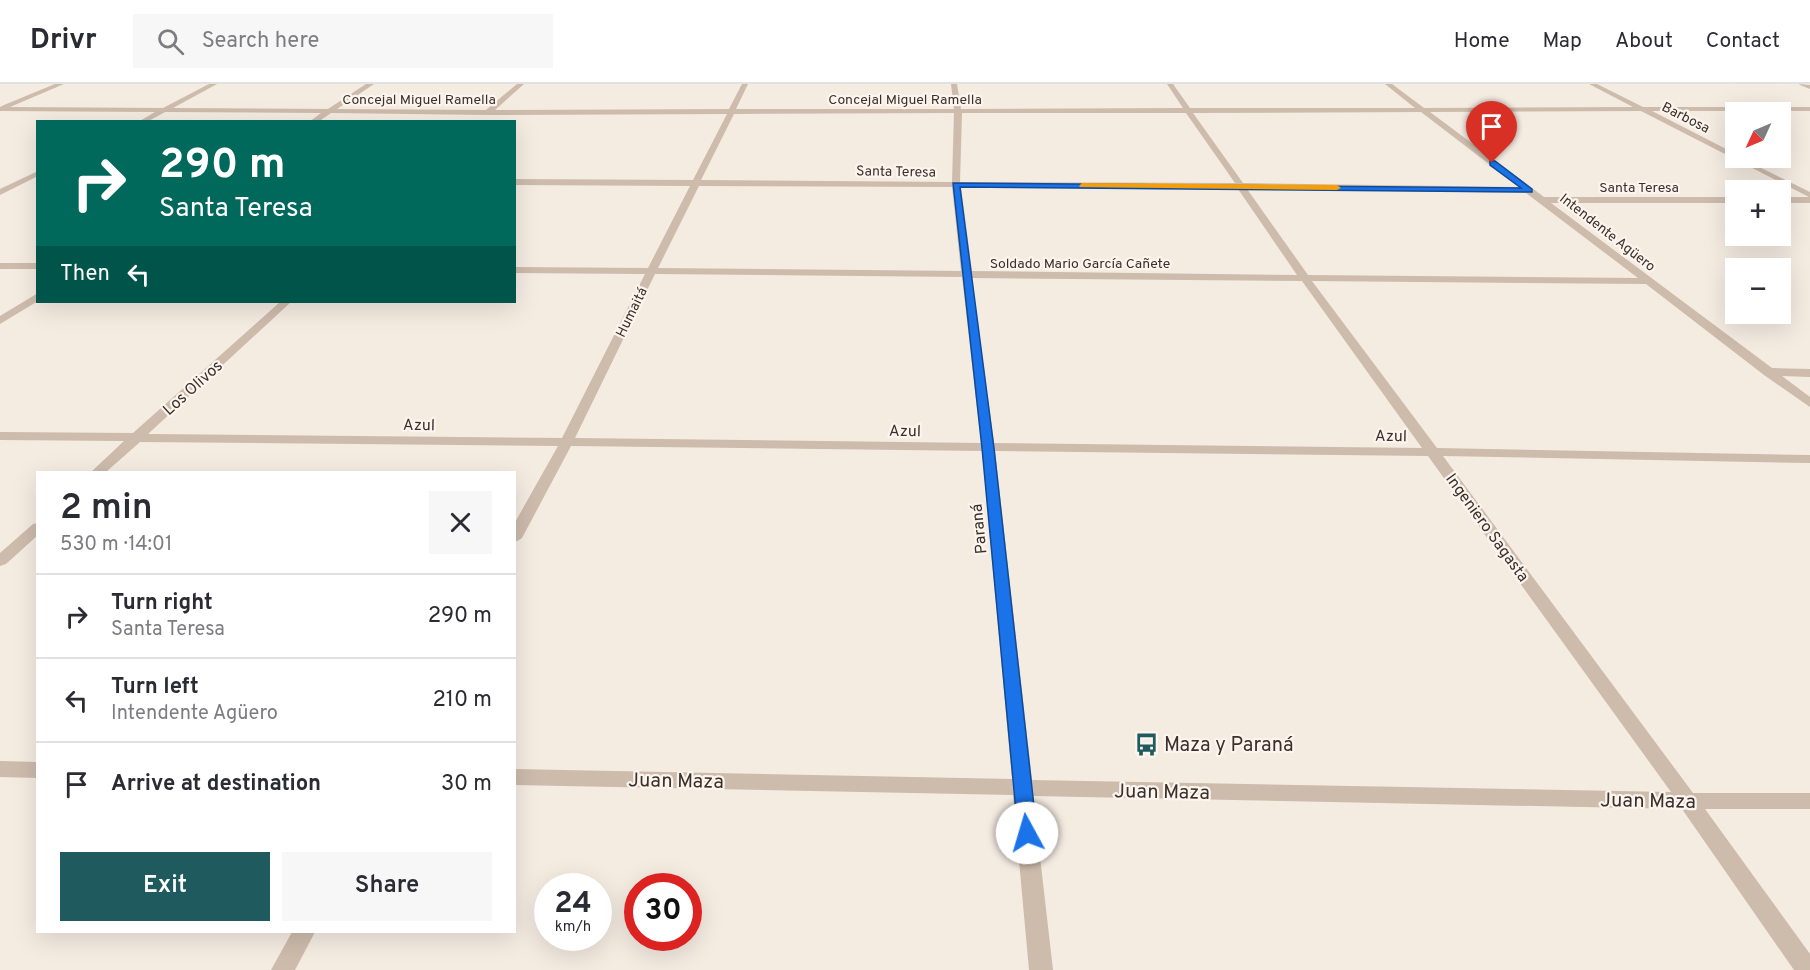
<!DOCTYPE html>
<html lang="en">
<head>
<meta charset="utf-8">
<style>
  :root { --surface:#fff; --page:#f7f7f7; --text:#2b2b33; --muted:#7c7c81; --line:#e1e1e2; --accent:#1f5a5e }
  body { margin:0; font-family:Overpass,sans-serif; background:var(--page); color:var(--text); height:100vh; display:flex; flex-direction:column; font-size:22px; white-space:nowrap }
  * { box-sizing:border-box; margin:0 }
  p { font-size:20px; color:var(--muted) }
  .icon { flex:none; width:33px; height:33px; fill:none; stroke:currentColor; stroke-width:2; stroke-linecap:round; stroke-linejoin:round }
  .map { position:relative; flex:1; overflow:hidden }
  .drawer { position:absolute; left:36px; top:387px; width:480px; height:462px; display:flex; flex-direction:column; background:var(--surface); border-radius:0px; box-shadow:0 6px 24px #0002 }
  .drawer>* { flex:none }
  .banner { position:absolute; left:36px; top:36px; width:480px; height:183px; border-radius:0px; box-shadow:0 6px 24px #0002; background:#00695c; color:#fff; overflow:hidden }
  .needle { width:39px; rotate:226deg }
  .buttons { position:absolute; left:1725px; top:18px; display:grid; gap:12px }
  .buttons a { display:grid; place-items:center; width:66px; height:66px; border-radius:0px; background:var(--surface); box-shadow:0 6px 24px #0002; font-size:30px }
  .speed { position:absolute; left:534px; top:789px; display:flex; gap:12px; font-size:30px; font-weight:700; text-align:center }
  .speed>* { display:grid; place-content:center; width:78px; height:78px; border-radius:50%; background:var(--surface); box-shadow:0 6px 24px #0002; line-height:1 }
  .speed small { font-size:15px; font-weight:400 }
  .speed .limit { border:9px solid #d22; background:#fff; color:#111 }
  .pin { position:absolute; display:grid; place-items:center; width:51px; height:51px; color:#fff; margin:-62px -26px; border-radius:50% 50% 50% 0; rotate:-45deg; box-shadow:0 0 6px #0007 }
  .pin .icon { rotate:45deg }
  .me { position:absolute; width:66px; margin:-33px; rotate:354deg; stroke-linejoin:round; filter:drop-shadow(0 0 4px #0008) }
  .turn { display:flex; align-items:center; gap:21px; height:126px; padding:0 24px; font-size:27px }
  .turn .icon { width:78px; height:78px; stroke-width:2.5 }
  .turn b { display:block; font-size:42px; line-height:51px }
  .then { display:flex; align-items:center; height:57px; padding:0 24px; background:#0003; gap:12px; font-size:22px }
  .round { display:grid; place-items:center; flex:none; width:63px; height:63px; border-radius:0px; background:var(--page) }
  .headline { display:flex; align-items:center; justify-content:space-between; height:102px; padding:0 24px }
  h1 { font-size:36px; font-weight:600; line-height:45px }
  .action { display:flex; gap:12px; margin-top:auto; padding:12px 24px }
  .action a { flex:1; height:69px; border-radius:0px; background:var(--accent); color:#fff; font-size:24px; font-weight:600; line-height:69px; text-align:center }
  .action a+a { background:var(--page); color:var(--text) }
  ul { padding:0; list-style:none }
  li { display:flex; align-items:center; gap:18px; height:84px; padding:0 24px; border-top:2px solid var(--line) }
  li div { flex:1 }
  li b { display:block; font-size:22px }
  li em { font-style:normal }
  header { display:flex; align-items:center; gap:36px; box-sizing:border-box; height:84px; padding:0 30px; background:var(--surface); border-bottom:2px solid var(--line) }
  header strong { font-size:28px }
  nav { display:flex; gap:33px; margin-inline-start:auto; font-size:21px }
  .search { width:420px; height:54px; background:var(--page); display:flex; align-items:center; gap:15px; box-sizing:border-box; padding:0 21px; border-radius:0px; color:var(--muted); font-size:22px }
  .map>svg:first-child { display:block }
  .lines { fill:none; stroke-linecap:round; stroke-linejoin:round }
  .minor { fill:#cdbbac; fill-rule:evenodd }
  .route { fill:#1a73e8; stroke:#114b97; stroke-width:1.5 }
  .slow { fill:#f59e0b }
  .labels { text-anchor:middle; stroke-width:4.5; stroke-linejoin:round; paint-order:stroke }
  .far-street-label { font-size:14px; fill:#3b302b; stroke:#fbf5ee }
  .street-label { font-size:16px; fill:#3b302b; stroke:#fbf5ee }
  .near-poi-label { font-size:20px; fill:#3b302b; stroke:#fbf5ee; text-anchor:start }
  .near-street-label { font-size:20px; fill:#3b302b; stroke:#fbf5ee }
</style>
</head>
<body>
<header>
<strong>Drivr</strong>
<div class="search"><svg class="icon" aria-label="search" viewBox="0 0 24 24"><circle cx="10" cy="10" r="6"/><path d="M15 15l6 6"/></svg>Search here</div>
<nav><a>Home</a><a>Map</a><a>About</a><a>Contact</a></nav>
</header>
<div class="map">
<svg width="1810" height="886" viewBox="0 0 1810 886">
  <rect width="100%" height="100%" fill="#f4ebe1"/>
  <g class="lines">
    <g class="minor">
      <path d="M55 0H64L10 23 163 24 209 0H217L173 24 328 25 366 0H374L337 25 486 26 517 0H524L495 26 729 25 742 0H748L736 25H954L951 0H957L961 25 1183 24 1167 0H1173L1190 24H1415L1385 0H1392L1424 24 1633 23 1589 0H1597L1643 23H1810V27H1652L1736 70V74H1741L1810 108V119H1780V113H1809L1641 27 1430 28 1544 113H1736V119H1551L1772 284 1810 285V293L1782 292 1810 313V323L1764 291 1646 200 1312 197 1437 364 1810 371V379L1443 372 1693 709H1810V725H1705L1810 870V886H1794L1682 725 1033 712 1053 886H1029L1013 711 514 701V685L1012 695 982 367 571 362 522 454 514 459V440L558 362 140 358 106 388H91L124 357 0 356V348L133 349 280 218H291L148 350 562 354 645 190 514 189V183L648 184 690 102 514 101V95L693 96 727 30 487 31 331 29 318 38H309L321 29 165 28 147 38H138L155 28 0 27V23L4 21ZM1421 28 1519 103 1243 99 1193 29ZM954 29 952 98 701 96 734 30ZM962 29H1186L1235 99 960 98ZM699 102 952 103 961 187 658 184ZM961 103 1238 105 1297 191 972 187ZM1247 105 1526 109 1638 194 1308 191ZM655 190 962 193 981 359 575 354ZM972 194 1302 197 1422 364 994 359ZM995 367 1428 372 1671 708 1032 696Z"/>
      <path d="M1799 0 1810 1V5L1800 1Z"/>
      <path d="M38 87V92L0 111V105Z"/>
      <rect x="0" y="179" width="38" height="6"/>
      <path d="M38 209V217L0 240V232Z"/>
      <path d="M38 439V451L6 480 0 482V469L33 440Z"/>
      <path d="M0 677 38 678V694L0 693Z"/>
      <path d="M292 848H315L295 886H271Z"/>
    </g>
  </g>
  <path class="route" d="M1490 77H1495L1532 105V108L960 103 994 364 1037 749 1034 755 1027 757 1021 755 1018 749 982 364 953 99 1521 104 1490 81Z"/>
  <path class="slow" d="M1082 99 1337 101 1341 104 1337 106 1080 103 1079 102Z"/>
  <defs>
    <symbol id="bus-bare" viewBox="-9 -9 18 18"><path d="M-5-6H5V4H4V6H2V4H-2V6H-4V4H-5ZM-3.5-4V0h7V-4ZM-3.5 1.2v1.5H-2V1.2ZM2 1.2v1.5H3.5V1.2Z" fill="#1f5a5e" stroke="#fbf5ee" stroke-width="2.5" paint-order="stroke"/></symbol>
  </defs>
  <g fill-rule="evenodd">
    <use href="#bus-bare" x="1130" y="644" width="33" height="33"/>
  </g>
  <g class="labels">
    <g class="far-street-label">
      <text x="419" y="20">Concejal Miguel Ramella</text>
      <text x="905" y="20">Concejal Miguel Ramella</text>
      <text transform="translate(1686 33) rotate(27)" y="5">Barbosa</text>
      <text transform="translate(896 87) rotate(1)" y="5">Santa Teresa</text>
      <text x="1639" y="108">Santa Teresa</text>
      <text transform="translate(1608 148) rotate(38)" y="5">Intendente Agüero</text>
      <text x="1080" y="184">Soldado Mario García Cañete</text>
      <text transform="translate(631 228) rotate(-64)" y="5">Humaitá</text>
    </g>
    <g class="street-label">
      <text transform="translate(192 303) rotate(-42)" y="6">Los Olivos</text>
      <text transform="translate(419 340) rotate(1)" y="6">Azul</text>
      <text transform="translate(905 346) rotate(1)" y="6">Azul</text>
      <text transform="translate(1391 351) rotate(1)" y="6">Azul</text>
      <text transform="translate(1488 443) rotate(54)" y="6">Ingeniero Sagasta</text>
      <text transform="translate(978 445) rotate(-96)" y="6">Paraná</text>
    </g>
    <g class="near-poi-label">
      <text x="1164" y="667">Maza y Paraná</text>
    </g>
    <g class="near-street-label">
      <text transform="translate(676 696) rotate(1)" y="7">Juan Maza</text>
      <text transform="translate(1162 707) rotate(1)" y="7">Juan Maza</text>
      <text transform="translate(1648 716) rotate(1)" y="7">Juan Maza</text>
    </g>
  </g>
</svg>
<div class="buttons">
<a><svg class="needle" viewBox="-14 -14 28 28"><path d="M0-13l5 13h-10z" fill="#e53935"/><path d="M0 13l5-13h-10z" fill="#7c7c81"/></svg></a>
<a>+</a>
<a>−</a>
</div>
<div class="speed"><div>24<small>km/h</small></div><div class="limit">30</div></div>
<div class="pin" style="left:1492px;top:79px;background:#d93025"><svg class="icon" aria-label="arrive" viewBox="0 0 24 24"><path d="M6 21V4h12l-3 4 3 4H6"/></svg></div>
<svg class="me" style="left:1027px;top:749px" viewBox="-20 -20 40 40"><circle r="19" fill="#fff"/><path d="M0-13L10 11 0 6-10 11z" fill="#1a73e8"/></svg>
<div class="banner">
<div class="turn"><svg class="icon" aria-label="right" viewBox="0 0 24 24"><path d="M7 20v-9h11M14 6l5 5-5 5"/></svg><div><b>290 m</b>Santa Teresa</div></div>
<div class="then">Then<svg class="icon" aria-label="left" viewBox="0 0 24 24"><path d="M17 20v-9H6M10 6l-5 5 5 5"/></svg></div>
</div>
<section class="drawer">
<div class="headline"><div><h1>2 min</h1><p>530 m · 14:01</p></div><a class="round"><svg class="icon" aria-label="close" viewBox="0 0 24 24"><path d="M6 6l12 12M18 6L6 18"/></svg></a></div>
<ul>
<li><svg class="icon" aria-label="right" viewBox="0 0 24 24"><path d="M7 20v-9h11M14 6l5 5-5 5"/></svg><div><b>Turn right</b><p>Santa Teresa</p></div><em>290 m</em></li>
<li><svg class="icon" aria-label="left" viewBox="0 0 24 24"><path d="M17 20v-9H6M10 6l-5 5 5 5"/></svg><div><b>Turn left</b><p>Intendente Agüero</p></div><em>210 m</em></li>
<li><svg class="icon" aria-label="arrive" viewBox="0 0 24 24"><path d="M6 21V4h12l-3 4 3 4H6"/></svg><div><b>Arrive at destination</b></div><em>30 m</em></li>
</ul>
<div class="action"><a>Exit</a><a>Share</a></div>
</section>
</div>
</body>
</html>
